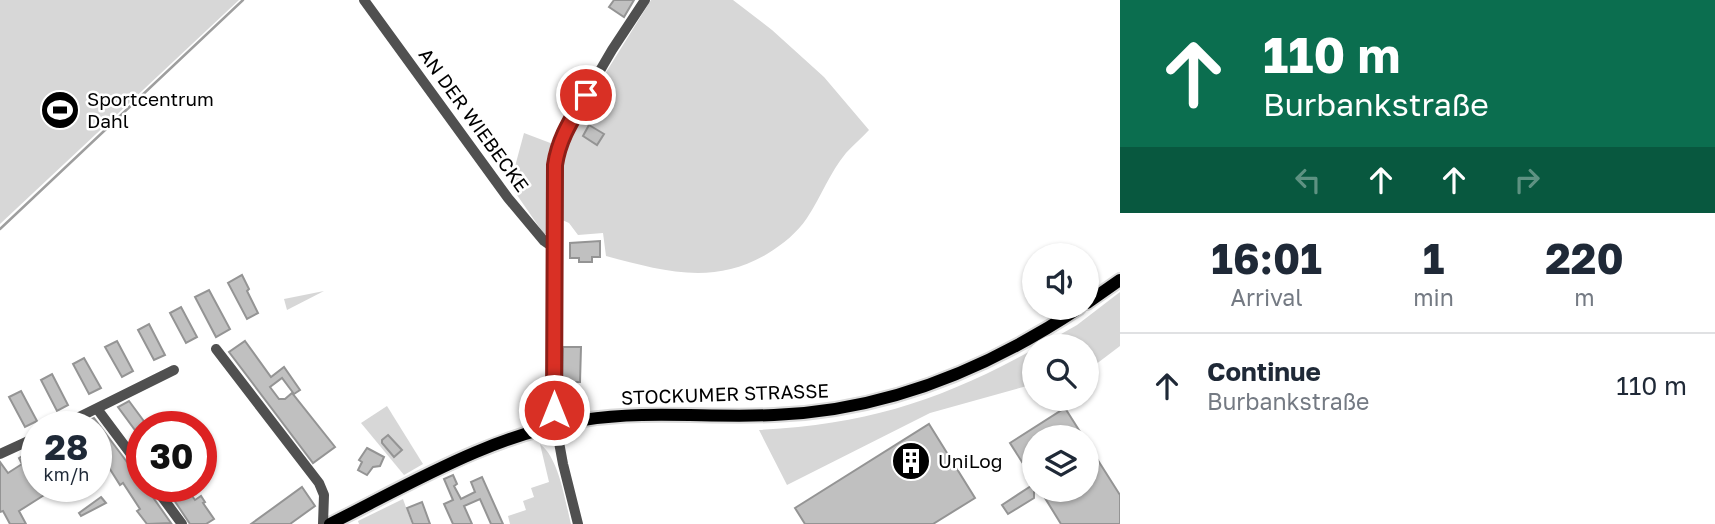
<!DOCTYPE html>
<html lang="en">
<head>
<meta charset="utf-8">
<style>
  :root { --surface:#fff; --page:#f6f6f7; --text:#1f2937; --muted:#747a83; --line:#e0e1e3 }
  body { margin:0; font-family:"Golos Text",sans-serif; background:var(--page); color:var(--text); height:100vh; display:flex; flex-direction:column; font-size:26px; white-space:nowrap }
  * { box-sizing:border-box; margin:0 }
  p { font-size:23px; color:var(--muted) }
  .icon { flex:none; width:38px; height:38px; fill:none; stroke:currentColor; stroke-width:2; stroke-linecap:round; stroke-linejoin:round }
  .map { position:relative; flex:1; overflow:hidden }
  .drawer { display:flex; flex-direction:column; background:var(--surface); width:595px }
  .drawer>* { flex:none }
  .hud { background:#0b6e4f; color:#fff; overflow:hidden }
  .buttons { position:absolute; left:1022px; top:243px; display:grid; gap:14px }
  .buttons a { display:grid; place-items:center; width:77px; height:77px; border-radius:50%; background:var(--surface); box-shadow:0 2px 5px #0004; font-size:35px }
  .speed { position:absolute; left:21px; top:411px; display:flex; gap:14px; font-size:35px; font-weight:700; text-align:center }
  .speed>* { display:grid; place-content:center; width:91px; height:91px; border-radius:50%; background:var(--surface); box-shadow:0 2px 5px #0004; line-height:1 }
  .speed small { font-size:18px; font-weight:400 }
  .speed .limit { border:10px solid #d22; background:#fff; color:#111 }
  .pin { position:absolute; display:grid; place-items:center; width:60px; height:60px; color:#fff; margin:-30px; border:4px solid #fff; border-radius:50%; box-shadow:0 2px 7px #0007 }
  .me { position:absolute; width:77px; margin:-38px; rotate:0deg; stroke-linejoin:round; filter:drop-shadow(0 0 5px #0008) }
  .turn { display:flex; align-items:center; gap:24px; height:147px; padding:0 28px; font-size:32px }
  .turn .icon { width:91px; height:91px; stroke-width:2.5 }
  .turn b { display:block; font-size:49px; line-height:60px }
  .lanes { display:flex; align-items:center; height:66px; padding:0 28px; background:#0003; justify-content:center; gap:35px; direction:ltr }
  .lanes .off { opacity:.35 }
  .eta { display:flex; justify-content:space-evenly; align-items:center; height:119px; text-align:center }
  .eta b { font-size:42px; font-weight:700; line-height:49px }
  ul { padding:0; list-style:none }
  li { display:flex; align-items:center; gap:21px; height:105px; padding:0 28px; border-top:2px solid var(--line) }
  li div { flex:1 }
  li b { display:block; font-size:26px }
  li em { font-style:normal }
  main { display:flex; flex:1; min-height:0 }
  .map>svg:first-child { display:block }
  .green { fill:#d7d7d7 }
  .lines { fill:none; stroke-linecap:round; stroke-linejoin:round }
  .stream { stroke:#9e9e9e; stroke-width:2.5 }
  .building { fill:#c0c0c0; stroke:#949494; stroke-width:2 }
  .major-casing { stroke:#dbdbdb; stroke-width:16 }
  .minor { stroke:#505050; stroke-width:10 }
  .major { stroke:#000; stroke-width:12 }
  .route-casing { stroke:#8d1f18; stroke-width:18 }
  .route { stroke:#d93025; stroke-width:12 }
  .labels { text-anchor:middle; stroke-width:5; stroke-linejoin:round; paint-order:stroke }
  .poi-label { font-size:19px; fill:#000; stroke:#fff; text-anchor:start }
  .street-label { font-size:19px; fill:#000; stroke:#fff }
</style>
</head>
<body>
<main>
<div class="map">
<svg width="1120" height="524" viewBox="0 0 1120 524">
  <rect width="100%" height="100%" fill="#fff"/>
  <g class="green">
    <path d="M0 0H239L0 224Z"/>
    <path d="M651 0H733L772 30 824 77 869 130C862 138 853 145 846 153 830 172 821 197 807 218 797 233 783 244 767 254 713 286 663 271 606 256L603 233 578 235 569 223 560 219V164L567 135Z"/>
    <path d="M524 133 553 144 547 169 550 228 548 234H544L510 185Z"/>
    <path d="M324 291 287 310 284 299Z"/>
    <path d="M1120 292V346L1087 371V346H1040L1077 325Z"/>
    <path d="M1034 349V384L930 413 787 485 759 430C867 424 940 401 1034 349Z"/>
    <path d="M387 406 423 464 404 475 361 423Z"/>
    <path d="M540 444C559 458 565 501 571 524H510L508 516 526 510 523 501 534 497 531 488 549 482Z"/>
    <path d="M403 499 412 524H359L358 521Z"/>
  </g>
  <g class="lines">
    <path class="stream" d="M0 229 243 0"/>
  </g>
  <g class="building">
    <path d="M614 0H634L624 17 609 7Z"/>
    <path d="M589 125 604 134 597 145 583 136Z"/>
    <path d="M600 241V257H592V262H579V258H570V243Z"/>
    <path d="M242 275 249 289 247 291 258 313 247 319 228 283Z"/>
    <path d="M209 290 230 329 216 337 195 297Z"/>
    <path d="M181 307 197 337 186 343 170 313Z"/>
    <path d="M149 324 165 355 154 360 138 330Z"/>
    <path d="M117 341 133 371 122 377 105 347Z"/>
    <path d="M245 341 271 377 284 367 300 390 294 394 282 378 270 387 279 399H285L292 393 335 447 313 463 229 352Z"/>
    <path d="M563 347H581L580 382H576L575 391 562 392Z"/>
    <path d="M84 358 101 388 89 394 73 364Z"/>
    <path d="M52 374 68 405 57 411 41 380Z"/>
    <path d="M21 391 37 421 25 427 9 397Z"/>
    <path d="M129 401 146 424 142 427V455L132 443 140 437 118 407Z"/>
    <path d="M1065 408 1084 438H1034V481L1010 443Z"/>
    <path d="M94 418 136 474 142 477V486H145L171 523 147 524 137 511 140 509 123 483 120 485 96 447V427H77Z"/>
    <path d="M929 424 975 498 933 524H805L795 508Z"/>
    <path d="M388 435 402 450 394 457 382 443V440Z"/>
    <path d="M1087 443 1120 495V524H1061L1040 490H1087Z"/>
    <path d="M37 447V486H46L49 492 19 511 26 524H10L3 511 0 512V462L8 473 22 464 19 458Z"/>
    <path d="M367 448 384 457 380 466 373 467 367 475 358 470 362 462 359 460Z"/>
    <path d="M453 475 457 484 454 486 461 499 475 492 471 482 482 477 503 524H491L480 499 464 506 472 524H453L444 504 453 500 444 479Z"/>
    <path d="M1034 484V498L1008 514 1002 505Z"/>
    <path d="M181 486H185L195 500 201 496 205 502 203 503 214 519 206 524H190L170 494Z"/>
    <path d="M302 487 315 506 290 524H251Z"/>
    <path d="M101 497 106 503 81 516 79 513Z"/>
    <path d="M422 502 430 524H413L407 508Z"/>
  </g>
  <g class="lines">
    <defs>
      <g id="major">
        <path d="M1087 303 1120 280"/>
        <path d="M330 524C412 483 491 435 583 420 646 410 710 418 774 415 886 411 986 370 1079 308"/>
      </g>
    </defs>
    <use href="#major" class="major-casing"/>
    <g class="minor">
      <path d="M364 0 508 198 544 241 554 248V415L563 464 578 524"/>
      <path d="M554 248 555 165 560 139 612 50 645 0"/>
      <path d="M216 349 319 483 324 495 323 524"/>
      <path d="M98 410 142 469"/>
      <path d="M59 427 174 370"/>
      <path d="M0 454 37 437"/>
      <path d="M154 486 182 524"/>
    </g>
    <use href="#major" class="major"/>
  </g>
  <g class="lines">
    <defs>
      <path id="route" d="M554 410 555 165C559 138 572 119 586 95"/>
    </defs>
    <use href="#route" class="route-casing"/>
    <use href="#route" class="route"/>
  </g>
  <defs>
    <symbol id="stadium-disc" viewBox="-11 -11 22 22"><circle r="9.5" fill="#000" stroke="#fff"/><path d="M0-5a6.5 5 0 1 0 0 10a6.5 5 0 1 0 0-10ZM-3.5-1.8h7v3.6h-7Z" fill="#fff"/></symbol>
    <symbol id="building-disc" viewBox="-11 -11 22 22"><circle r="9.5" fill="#000" stroke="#fff"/><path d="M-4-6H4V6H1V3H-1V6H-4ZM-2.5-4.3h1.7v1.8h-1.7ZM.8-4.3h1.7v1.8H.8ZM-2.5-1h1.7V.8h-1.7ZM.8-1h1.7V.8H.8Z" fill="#fff"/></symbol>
  </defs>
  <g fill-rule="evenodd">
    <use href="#stadium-disc" x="38" y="88" width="44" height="44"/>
    <use href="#building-disc" x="889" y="439" width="44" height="44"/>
  </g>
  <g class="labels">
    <g class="poi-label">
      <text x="87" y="106">Sportcentrum<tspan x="87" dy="22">Dahl</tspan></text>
      <text x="938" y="468">UniLog</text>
    </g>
    <g class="street-label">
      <text transform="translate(474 120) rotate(54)" y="7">AN DER WIEBECKE</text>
      <text transform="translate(725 394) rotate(-2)" y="7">STOCKUMER STRASSE</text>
    </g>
  </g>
</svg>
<div class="buttons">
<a><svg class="icon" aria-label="sound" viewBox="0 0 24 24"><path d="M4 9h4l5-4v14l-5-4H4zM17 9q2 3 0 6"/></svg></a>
<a><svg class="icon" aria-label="search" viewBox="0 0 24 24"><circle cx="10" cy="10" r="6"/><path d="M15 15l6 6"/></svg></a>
<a><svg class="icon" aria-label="layers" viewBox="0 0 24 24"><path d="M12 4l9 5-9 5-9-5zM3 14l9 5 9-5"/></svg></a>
</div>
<div class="speed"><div>28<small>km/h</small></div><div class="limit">30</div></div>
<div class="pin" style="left:586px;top:95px;background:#d93025"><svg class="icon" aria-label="arrive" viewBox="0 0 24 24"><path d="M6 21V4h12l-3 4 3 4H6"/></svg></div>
<svg class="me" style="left:554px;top:410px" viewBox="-20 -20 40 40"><circle r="17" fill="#d93025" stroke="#fff" stroke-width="3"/><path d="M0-11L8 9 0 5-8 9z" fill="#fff"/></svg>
</div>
<section class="drawer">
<div class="hud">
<div class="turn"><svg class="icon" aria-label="ahead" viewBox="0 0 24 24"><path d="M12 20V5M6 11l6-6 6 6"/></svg><div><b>110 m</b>Burbankstraße</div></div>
<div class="lanes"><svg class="icon off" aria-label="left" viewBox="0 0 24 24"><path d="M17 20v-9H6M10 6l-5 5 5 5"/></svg><svg class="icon" aria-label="ahead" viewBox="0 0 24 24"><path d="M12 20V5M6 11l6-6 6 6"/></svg><svg class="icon" aria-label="ahead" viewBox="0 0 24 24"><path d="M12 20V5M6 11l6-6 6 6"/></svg><svg class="icon off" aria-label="right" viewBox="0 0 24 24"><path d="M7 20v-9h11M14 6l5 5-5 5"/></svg></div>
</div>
<div class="eta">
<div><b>16:01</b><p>Arrival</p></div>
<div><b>1</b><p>min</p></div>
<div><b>220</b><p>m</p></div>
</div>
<ul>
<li><svg class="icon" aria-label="ahead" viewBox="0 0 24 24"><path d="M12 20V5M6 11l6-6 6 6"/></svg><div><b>Continue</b><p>Burbankstraße</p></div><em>110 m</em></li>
</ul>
</section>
</main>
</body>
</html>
